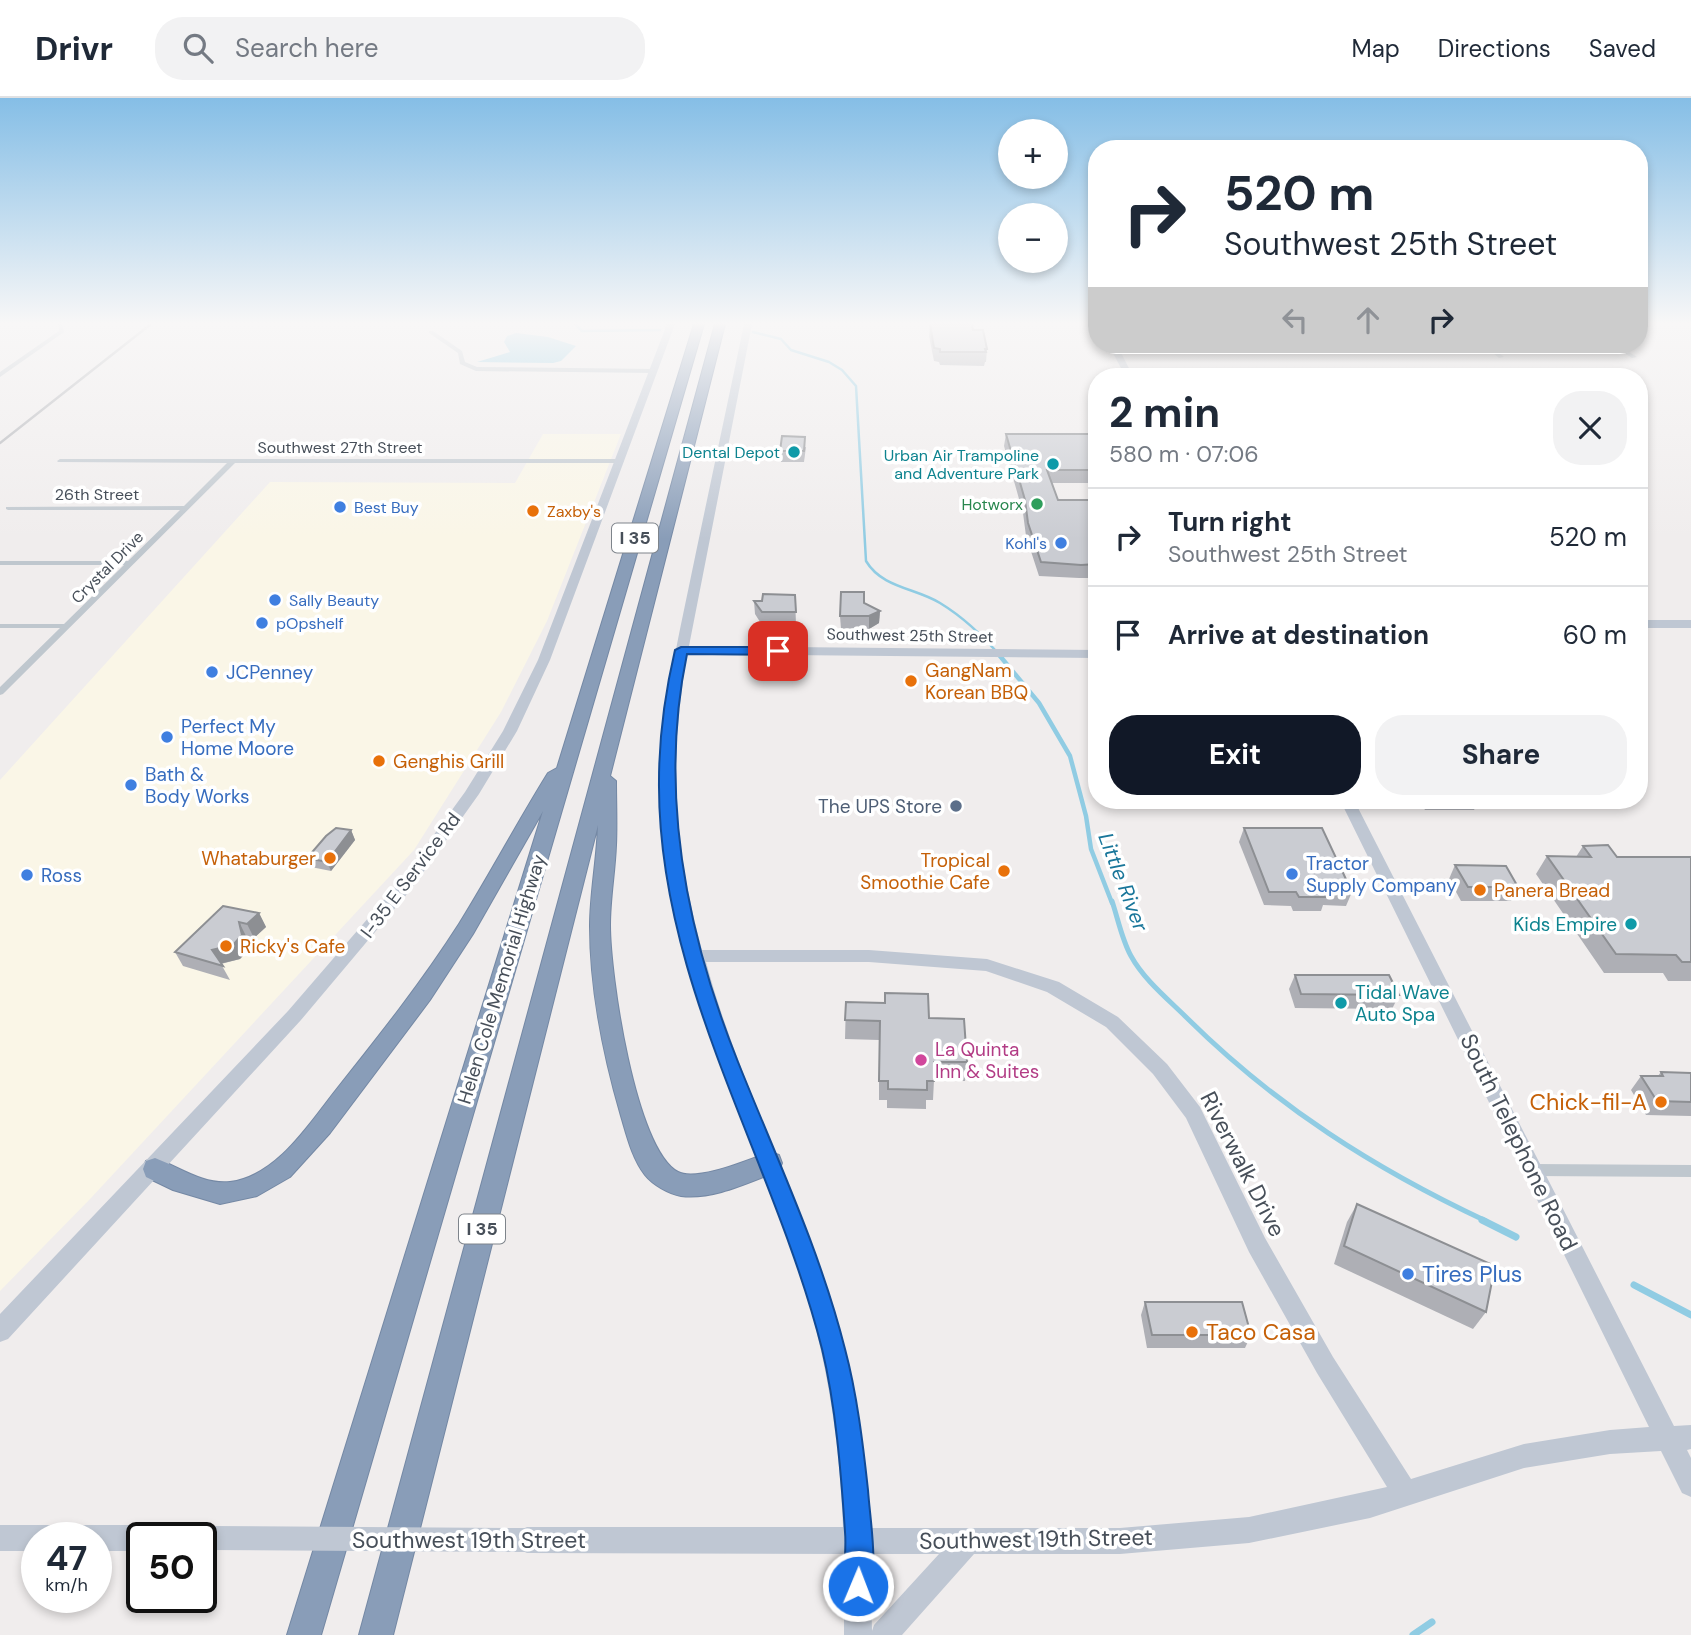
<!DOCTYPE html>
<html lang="en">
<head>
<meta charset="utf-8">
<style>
  :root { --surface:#fff; --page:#f2f2f3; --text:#1f2937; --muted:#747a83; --line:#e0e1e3; --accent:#111827 }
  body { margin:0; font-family:"DM Sans",sans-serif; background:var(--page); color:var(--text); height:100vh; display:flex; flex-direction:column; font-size:26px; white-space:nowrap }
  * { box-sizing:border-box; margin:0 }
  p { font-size:23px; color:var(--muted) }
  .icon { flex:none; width:38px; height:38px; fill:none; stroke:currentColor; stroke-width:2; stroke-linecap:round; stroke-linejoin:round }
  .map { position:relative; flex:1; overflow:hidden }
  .drawer { position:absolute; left:1088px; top:270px; width:560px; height:441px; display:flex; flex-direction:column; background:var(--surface); border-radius:28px; box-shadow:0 4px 10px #0003 }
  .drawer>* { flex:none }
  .banner { position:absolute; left:1088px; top:42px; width:560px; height:214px; border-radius:28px; box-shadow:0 4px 10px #0003; background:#fff; color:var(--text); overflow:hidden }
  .tools { position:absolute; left:998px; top:21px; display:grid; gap:14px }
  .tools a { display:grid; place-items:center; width:70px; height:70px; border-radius:50%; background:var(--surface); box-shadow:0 4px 10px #0003; font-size:35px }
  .speed { position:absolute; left:21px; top:1424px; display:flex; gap:14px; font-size:35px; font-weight:700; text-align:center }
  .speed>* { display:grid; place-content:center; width:91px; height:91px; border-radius:50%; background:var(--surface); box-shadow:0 4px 10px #0003; line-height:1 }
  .speed small { font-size:18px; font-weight:400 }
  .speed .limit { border:4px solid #111; border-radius:10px; background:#fff; color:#111 }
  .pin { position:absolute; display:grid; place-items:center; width:60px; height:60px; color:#fff; margin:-30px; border-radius:14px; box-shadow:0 4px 10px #0006 }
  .me { position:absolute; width:77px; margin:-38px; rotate:1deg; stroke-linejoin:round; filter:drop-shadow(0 0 5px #0008) }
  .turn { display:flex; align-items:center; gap:24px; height:147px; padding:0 21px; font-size:32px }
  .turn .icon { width:91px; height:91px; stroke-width:2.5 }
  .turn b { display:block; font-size:49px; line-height:60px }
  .lanes { display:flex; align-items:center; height:66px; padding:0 21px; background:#0003; justify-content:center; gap:35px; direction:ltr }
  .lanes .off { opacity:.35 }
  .round { display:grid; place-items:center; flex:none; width:74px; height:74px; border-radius:28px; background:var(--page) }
  .headline { display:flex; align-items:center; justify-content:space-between; height:119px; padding:0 21px }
  h1 { font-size:42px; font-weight:700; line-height:52px }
  .cta { display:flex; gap:14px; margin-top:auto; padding:14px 21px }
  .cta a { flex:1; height:80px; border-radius:28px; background:var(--accent); color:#fff; font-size:28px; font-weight:700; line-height:80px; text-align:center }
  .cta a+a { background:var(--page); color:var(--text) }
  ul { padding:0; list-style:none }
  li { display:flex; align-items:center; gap:21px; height:98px; padding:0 21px; border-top:2px solid var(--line) }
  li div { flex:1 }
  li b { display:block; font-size:26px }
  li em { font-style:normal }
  header { display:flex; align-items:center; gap:42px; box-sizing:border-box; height:98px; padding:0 35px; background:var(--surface); border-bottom:2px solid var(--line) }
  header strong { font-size:33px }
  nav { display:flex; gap:38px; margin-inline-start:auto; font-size:24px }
  .search { width:490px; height:63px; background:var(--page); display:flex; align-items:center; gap:18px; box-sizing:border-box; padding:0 24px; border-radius:28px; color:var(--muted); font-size:26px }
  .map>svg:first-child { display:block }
  .commercial { fill:#faf6e7 }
  .water { fill:#90cce3 }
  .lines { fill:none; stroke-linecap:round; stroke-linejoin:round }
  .stream-far3 { stroke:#90cce3; stroke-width:2.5 }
  .stream-far2 { stroke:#90cce3; stroke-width:4.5 }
  .stream-far1 { stroke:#90cce3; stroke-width:5 }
  .stream { stroke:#90cce3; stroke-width:7 }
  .highway-casing { stroke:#7488a4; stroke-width:2 }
  .street { fill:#bfc7ce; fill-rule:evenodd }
  .secondary { fill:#bfc7d3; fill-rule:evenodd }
  .highway { fill:#899db8; fill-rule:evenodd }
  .rail { stroke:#b0b2b7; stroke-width:2.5 }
  .secondary-bridge { stroke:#bfc7d3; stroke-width:24 }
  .wall { fill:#aeafb5 }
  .shaded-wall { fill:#8d8f93 }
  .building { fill:#caccd2; stroke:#8d8f93; stroke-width:2 }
  .route { fill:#1a73e8; stroke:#114b97; stroke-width:2 }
  .culture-dot { fill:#0f9aa8; stroke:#fff; stroke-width:2.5 }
  .leisure-dot { fill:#2e9e5b; stroke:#fff; stroke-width:2.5 }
  .shop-dot { fill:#3f7fe0; stroke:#fff; stroke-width:2.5 }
  .food-dot { fill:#e8710a; stroke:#fff; stroke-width:2.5 }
  .service-dot { fill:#5c6f8a; stroke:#fff; stroke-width:2.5 }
  .hotel-dot { fill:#d1479c; stroke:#fff; stroke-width:2.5 }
  .labels { text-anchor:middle; stroke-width:7; stroke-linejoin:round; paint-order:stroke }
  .far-street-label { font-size:16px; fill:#474f59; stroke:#fff }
  .far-culture-label { font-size:16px; fill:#0d838f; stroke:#fff; text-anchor:end }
  .far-leisure-label { font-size:16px; fill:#27864d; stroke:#fff; text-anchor:end }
  .far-shop-label { font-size:16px; fill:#366cbe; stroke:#fff; text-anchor:start }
  .far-food-label { font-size:16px; fill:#c56008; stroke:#fff; text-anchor:start }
  .shield { fill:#fff; stroke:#7e848b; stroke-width:2 }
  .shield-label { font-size:18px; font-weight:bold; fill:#474f59 }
  .food-label { font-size:19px; fill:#c56008; stroke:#fff; text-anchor:start }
  .shop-label { font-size:19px; fill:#366cbe; stroke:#fff; text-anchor:start }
  .service-label { font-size:19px; fill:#4e5e75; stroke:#fff; text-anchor:end }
  .street-label { font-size:19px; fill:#474f59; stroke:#fff }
  .culture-label { font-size:19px; fill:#0d838f; stroke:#fff; text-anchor:end }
  .hotel-label { font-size:19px; fill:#b23c85; stroke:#fff; text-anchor:start }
  .water-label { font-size:21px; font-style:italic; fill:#19769a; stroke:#fff }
  .near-food-label { font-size:23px; fill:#c56008; stroke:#fff; text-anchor:end }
  .near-street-label { font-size:23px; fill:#474f59; stroke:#fff }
  .near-shop-label { font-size:23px; fill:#366cbe; stroke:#fff; text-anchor:start }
</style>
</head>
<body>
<header>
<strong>Drivr</strong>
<div class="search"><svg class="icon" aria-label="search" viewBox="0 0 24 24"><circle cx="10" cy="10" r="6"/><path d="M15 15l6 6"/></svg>Search here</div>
<nav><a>Map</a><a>Directions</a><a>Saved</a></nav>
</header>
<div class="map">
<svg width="1691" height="1537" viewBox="0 0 1691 1537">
  <rect width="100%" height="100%" fill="#f0eded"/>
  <path class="commercial" d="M543 336H621L547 523 501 614 414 752 90 1101 0 1193V682L270 384 515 385Z"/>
  <path class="water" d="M516 235 548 239 576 248 561 263 553 265 477 264 510 254 504 244 507 238Z"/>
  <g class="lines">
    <g class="stream-far3">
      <path d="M575 226 582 233 660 232"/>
      <path d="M753 234 781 241 791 252 829 264 842 272 856 288 866 463C882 490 916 490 940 505 963 519 985 540 1002 560"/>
    </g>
    <path class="stream-far2" d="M1000 558 1039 605 1070 658 1086 718 1091 751 1112 805"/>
    <path class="stream-far1" d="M1112 803C1118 821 1122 842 1131 858 1144 882 1169 902 1188 921 1276 1008 1375 1071 1486 1123"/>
    <g class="stream">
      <path d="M1482 1122 1516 1139"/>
      <path d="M1634 1187 1691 1217"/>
      <path d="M1413 1537 1432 1524"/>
    </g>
    <defs>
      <g id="highway">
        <path d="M694 226H704L321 1537H287L543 713 473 836 430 902 330 1035 290 1079 257 1098 220 1106 173 1092 146 1079 143 1071 146 1063 155 1060C179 1069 203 1087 230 1084 277 1078 309 1026 336 992 379 938 422 884 459 826 490 776 517 725 548 675L557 670Z"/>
        <path d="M715 226H725L610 678 616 683C616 704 617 726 616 747 615 774 610 800 610 827 610 876 635 1051 678 1074 697 1084 750 1061 770 1054L779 1057 782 1065 779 1073C749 1084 714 1102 681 1098 669 1096 653 1087 645 1077 632 1060 627 1038 621 1018 603 956 590 893 590 828 590 795 597 761 598 727L393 1537H359Z"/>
      </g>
    </defs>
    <use href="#highway" class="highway-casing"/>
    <g class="street">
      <path d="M58 226 62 227 64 234 0 279V274L59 233Z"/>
      <path d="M429 233H433L462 253 465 264 477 269 654 271 657 273 654 275 476 273 460 266 458 255 429 235Z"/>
      <path d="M1484 247H1489L1504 259 1499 260Z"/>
      <path d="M1612 247H1618L1637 259 1632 260Z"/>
      <path d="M60 361H621L624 363 621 365H235L3 596 0 597V589L60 530H0V526H64L124 467H0V463H128L180 412H8L6 411V409L184 408 227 365 58 364 57 363Z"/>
      <path d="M1533 1066 1691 1067V1079L1533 1078 1528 1076 1526 1072 1528 1068Z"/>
    </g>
    <g class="secondary">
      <path d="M667 226H675L550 562 517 633 479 696 412 790 301 922 8 1241 0 1244V1216L288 913 401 782 465 694 503 633 538 562Z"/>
      <path d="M744 226H752L689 548 1097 552V560L687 556C669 667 673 743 702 852H869L987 861 1059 884 1118 919 1167 966 1200 1009 1265 1140 1333 1259 1411 1381 1524 1346 1610 1332 1649 1329 1340 702H1354L1674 1328 1691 1327V1351L1687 1352 1691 1360V1399L1682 1395 1661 1353 1610 1356 1524 1370 1370 1420 1249 1445 1120 1456H974L902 1537H844V1456L527 1455 518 1451 514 1442 518 1433 527 1429H843C840 1347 828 1269 805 1190 759 1039 683 899 663 741 652 656 672 570 689 488 707 401 726 313 744 226ZM706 864H869L986 873 1047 894 1106 929 1153 976 1186 1020 1249 1154 1317 1275 1387 1389 1249 1419 1120 1430H869C864 1347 852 1268 827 1189 791 1079 736 976 706 864ZM870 1456H939L874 1527 872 1533Z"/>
      <path d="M1109 247H1117L1133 278H1125Z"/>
      <rect x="1640" y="522" width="51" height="8"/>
      <path d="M0 1427H197L206 1431 210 1440 206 1449 201 1451V1440H142V1453H96V1440H37V1453H0Z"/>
    </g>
    <use href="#highway" class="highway"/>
    <path class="rail" d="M0 345 151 226"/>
    <path class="secondary-bridge" d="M210 1440 527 1442"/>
  </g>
  <g class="wall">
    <path d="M930 226 973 232 987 251 986 264H985L984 268 940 267 939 264 934 263 929 238Z"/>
    <path d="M1090 308H1097V333H1095L1088 319Z"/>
    <path d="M1006 336H1097V385H1051L1058 402H1097V480H1079L1039 478 1026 438 1023 415 1004 348Z"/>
    <path d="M806 349 804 364H781L780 353Z"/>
    <path d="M795 497 796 527H762L755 516 754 503H762Z"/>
    <path d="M880 513 879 525 869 531H841L840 518Z"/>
    <path d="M1419 702H1478L1479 703 1474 712H1425Z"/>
    <path d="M1244 730 1352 794 1346 808 1323 807 1321 813H1293L1291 808 1264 807 1239 744Z"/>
    <path d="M351 732 355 742 331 773 311 769 307 760Z"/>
    <path d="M1583 748 1617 759H1691V883H1668L1663 875H1604L1536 776 1547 758 1576 759Z"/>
    <path d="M1455 767 1518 789 1511 803H1461L1449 781Z"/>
    <path d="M259 815 266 829 254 840 246 838 249 851 240 861 221 866 230 882 183 868 175 854Z"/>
    <path d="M1295 877 1399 897 1392 911 1295 910 1289 891Z"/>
    <path d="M846 904 929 920 967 964 965 983 934 982 933 1002H926V1011L887 1010V1002H879V942L845 941Z"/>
    <path d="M1661 974 1691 975V1018L1646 1017 1631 992 1641 978H1658Z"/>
    <path d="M1357 1106 1486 1214 1473 1231 1334 1166 1347 1124Z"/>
    <path d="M1145 1204 1251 1237 1245 1250H1147L1141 1217Z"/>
  </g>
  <g class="shaded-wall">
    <path d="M880 513 879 525 869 531V518Z"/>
    <path d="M351 732 355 742 331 773 327 764Z"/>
    <path d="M259 815 266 829 254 840 247 826Z"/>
    <path d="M239 824 246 838 249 851 240 861 219 866 212 852Z"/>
  </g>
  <g class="building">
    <path d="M930 226H972L973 232H983L987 251H985L986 254H940V251L934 250Z"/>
    <path d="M1090 308H1097V323H1096Z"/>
    <path d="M1006 336H1097V372H1047L1058 402H1097V466L1081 467 1041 464 1028 425 1025 402Z"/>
    <path d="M782 338 805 339 804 353H780Z"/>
    <path d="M841 494H864V505L880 513 869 518H840Z"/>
    <path d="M763 496 795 497 796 514H762L754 503H762Z"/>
    <path d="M1428 702H1478L1479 703H1429Z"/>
    <path d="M336 730 351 732 327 764 307 760 326 738Z"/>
    <path d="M1244 730H1322L1352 794H1324L1326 799H1299L1296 794H1269Z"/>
    <path d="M1608 747 1617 759H1691V864H1682L1676 857 1616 856 1547 758 1591 759 1583 748Z"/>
    <path d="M1455 767 1506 768 1518 789H1468Z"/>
    <path d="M223 808 259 815 247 826 239 824 242 837 233 847 212 852 223 868 175 854Z"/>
    <path d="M1295 877H1389L1399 897 1301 896Z"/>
    <path d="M885 895 928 896 929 920 964 921 967 964H934V983H927V992L888 991V983H879L880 923 845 922 846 904 885 905Z"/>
    <path d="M1661 974 1691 975V1004L1657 1003 1641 978H1663Z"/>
    <path d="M1357 1106 1495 1168 1486 1214 1344 1148Z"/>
    <path d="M1145 1204H1242L1251 1237H1152Z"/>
  </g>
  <linearGradient id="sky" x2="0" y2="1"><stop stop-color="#85bee6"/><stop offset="0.51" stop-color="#f8f7f7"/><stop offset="1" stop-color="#f8f7f7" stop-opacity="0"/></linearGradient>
  <rect width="1691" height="441" fill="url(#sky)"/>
  <path class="route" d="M681 549H778L785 553 778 557 687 556C658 695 686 834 738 964 776 1059 820 1152 845 1251 857 1296 863 1346 868 1392 870 1422 879 1470 868 1497L858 1501 849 1497C841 1478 847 1455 845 1434 841 1375 836 1309 822 1251 774 1061 657 884 659 683 659 639 665 595 675 552Z"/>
  <g class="culture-dot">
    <circle cx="794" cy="354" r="7"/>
    <circle cx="1053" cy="366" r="7"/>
    <circle cx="1631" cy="826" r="7"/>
    <circle cx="1341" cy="905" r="7"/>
  </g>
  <circle class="leisure-dot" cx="1037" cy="406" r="7"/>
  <g class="shop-dot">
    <circle cx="340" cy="409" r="7"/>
    <circle cx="1061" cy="445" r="7"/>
    <circle cx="275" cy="502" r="7"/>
    <circle cx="262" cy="525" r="7"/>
    <circle cx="212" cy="574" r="7"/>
    <circle cx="167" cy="639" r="7"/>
    <circle cx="131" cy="687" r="7"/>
    <circle cx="1292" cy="776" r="7"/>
    <circle cx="27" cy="777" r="7"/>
    <circle cx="1408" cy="1176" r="7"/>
  </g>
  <g class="food-dot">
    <circle cx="533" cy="413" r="7"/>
    <circle cx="911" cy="583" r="7"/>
    <circle cx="379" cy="663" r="7"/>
    <circle cx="330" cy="760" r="7"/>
    <circle cx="1004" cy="773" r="7"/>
    <circle cx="1480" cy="792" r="7"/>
    <circle cx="226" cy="848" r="7"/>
    <circle cx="1661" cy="1004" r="7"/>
    <circle cx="1192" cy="1234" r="7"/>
  </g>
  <circle class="service-dot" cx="956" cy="708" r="7"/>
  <circle class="hotel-dot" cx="921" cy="962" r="7"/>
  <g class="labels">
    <g class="far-street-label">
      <text x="340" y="355">Southwest 27th Street</text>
      <text x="97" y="402">26th Street</text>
      <text transform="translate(107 469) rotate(-45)" y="6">Crystal Drive</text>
      <text transform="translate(910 537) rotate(1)" y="6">Southwest 25th Street</text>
    </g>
    <g class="far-culture-label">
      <text x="780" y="360">Dental Depot</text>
      <text x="1039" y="363">Urban Air Trampoline<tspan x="1039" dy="18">and Adventure Park</tspan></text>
    </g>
    <g class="far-leisure-label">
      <text x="1023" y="412">Hotworx</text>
    </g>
    <g class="far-shop-label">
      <text x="354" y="415">Best Buy</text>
      <text x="1047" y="451" text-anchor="end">Kohl's</text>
      <text x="289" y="508">Sally Beauty</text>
      <text x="276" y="531">pOpshelf</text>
    </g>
    <g class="far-food-label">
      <text x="547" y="419">Zaxby's</text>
    </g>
    <g class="shield">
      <rect x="612" y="425.5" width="46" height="29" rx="5"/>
      <rect x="459" y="1116.5" width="46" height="29" rx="5"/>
    </g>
    <g class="shield-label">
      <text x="635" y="446">I 35</text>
      <text x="482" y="1137">I 35</text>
    </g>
    <g class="food-label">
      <text x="925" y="579">GangNam<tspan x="925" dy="22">Korean BBQ</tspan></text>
      <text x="393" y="670">Genghis Grill</text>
      <text x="316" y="767" text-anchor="end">Whataburger</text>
      <text x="990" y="769" text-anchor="end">Tropical<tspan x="990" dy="22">Smoothie Cafe</tspan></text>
      <text x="1494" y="799">Panera Bread</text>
      <text x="240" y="855">Ricky's Cafe</text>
    </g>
    <g class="shop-label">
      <text x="226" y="581">JCPenney</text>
      <text x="181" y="635">Perfect My<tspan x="181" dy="22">Home Moore</tspan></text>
      <text x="145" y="683">Bath &amp;<tspan x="145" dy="22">Body Works</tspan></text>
      <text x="1306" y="772">Tractor<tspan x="1306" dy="22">Supply Company</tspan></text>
      <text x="41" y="784">Ross</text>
    </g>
    <g class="service-label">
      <text x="942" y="715">The UPS Store</text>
    </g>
    <g class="street-label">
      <text transform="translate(410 777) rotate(-53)" y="7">I-35 E Service Rd</text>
      <text transform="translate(501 881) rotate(-73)" y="7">Helen Cole Memorial Highway</text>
    </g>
    <g class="culture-label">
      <text x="1617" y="833">Kids Empire</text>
      <text x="1355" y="901" text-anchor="start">Tidal Wave<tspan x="1355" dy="22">Auto Spa</tspan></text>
    </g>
    <g class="hotel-label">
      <text x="935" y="958">La Quinta<tspan x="935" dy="22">Inn &amp; Suites</tspan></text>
    </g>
    <g class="water-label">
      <text transform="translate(1123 784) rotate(69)" y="7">Little River</text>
    </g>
    <g class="near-food-label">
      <text x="1647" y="1012">Chick-fil-A</text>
      <text x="1206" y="1242" text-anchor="start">Taco Casa</text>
    </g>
    <g class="near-street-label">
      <text transform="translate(1519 1044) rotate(64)" y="8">South Telephone Road</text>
      <text transform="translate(1243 1066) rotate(63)" y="8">Riverwalk Drive</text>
      <text transform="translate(1036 1441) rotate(-1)" y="8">Southwest 19th Street</text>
      <text x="469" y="1450">Southwest 19th Street</text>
    </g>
    <g class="near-shop-label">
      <text x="1422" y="1184">Tires Plus</text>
    </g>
  </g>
</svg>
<div class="tools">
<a>+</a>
<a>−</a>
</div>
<div class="speed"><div>47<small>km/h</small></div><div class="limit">50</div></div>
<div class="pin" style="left:778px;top:553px;background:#d93025"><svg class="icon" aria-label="arrive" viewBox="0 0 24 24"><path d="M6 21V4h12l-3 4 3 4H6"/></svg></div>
<svg class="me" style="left:858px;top:1488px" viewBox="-20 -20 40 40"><circle r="17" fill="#1a73e8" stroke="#fff" stroke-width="3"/><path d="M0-11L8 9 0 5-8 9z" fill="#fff"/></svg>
<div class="banner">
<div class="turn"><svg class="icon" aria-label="right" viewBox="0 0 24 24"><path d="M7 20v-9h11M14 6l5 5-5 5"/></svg><div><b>520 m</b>Southwest 25th Street</div></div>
<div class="lanes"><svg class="icon off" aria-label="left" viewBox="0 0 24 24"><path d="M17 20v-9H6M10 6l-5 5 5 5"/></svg><svg class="icon off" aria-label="ahead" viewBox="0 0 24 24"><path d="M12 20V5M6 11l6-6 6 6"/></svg><svg class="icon" aria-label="right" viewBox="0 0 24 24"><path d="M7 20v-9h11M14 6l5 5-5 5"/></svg></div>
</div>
<section class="drawer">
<div class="headline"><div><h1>2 min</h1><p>580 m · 07:06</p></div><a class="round"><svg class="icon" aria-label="close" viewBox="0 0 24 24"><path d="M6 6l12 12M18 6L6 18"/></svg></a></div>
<ul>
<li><svg class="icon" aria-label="right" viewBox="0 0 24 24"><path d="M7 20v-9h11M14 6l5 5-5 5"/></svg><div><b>Turn right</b><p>Southwest 25th Street</p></div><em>520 m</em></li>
<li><svg class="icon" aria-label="arrive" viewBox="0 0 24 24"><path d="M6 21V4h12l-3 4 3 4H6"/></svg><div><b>Arrive at destination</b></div><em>60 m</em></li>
</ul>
<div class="cta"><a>Exit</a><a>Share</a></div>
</section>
</div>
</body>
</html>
